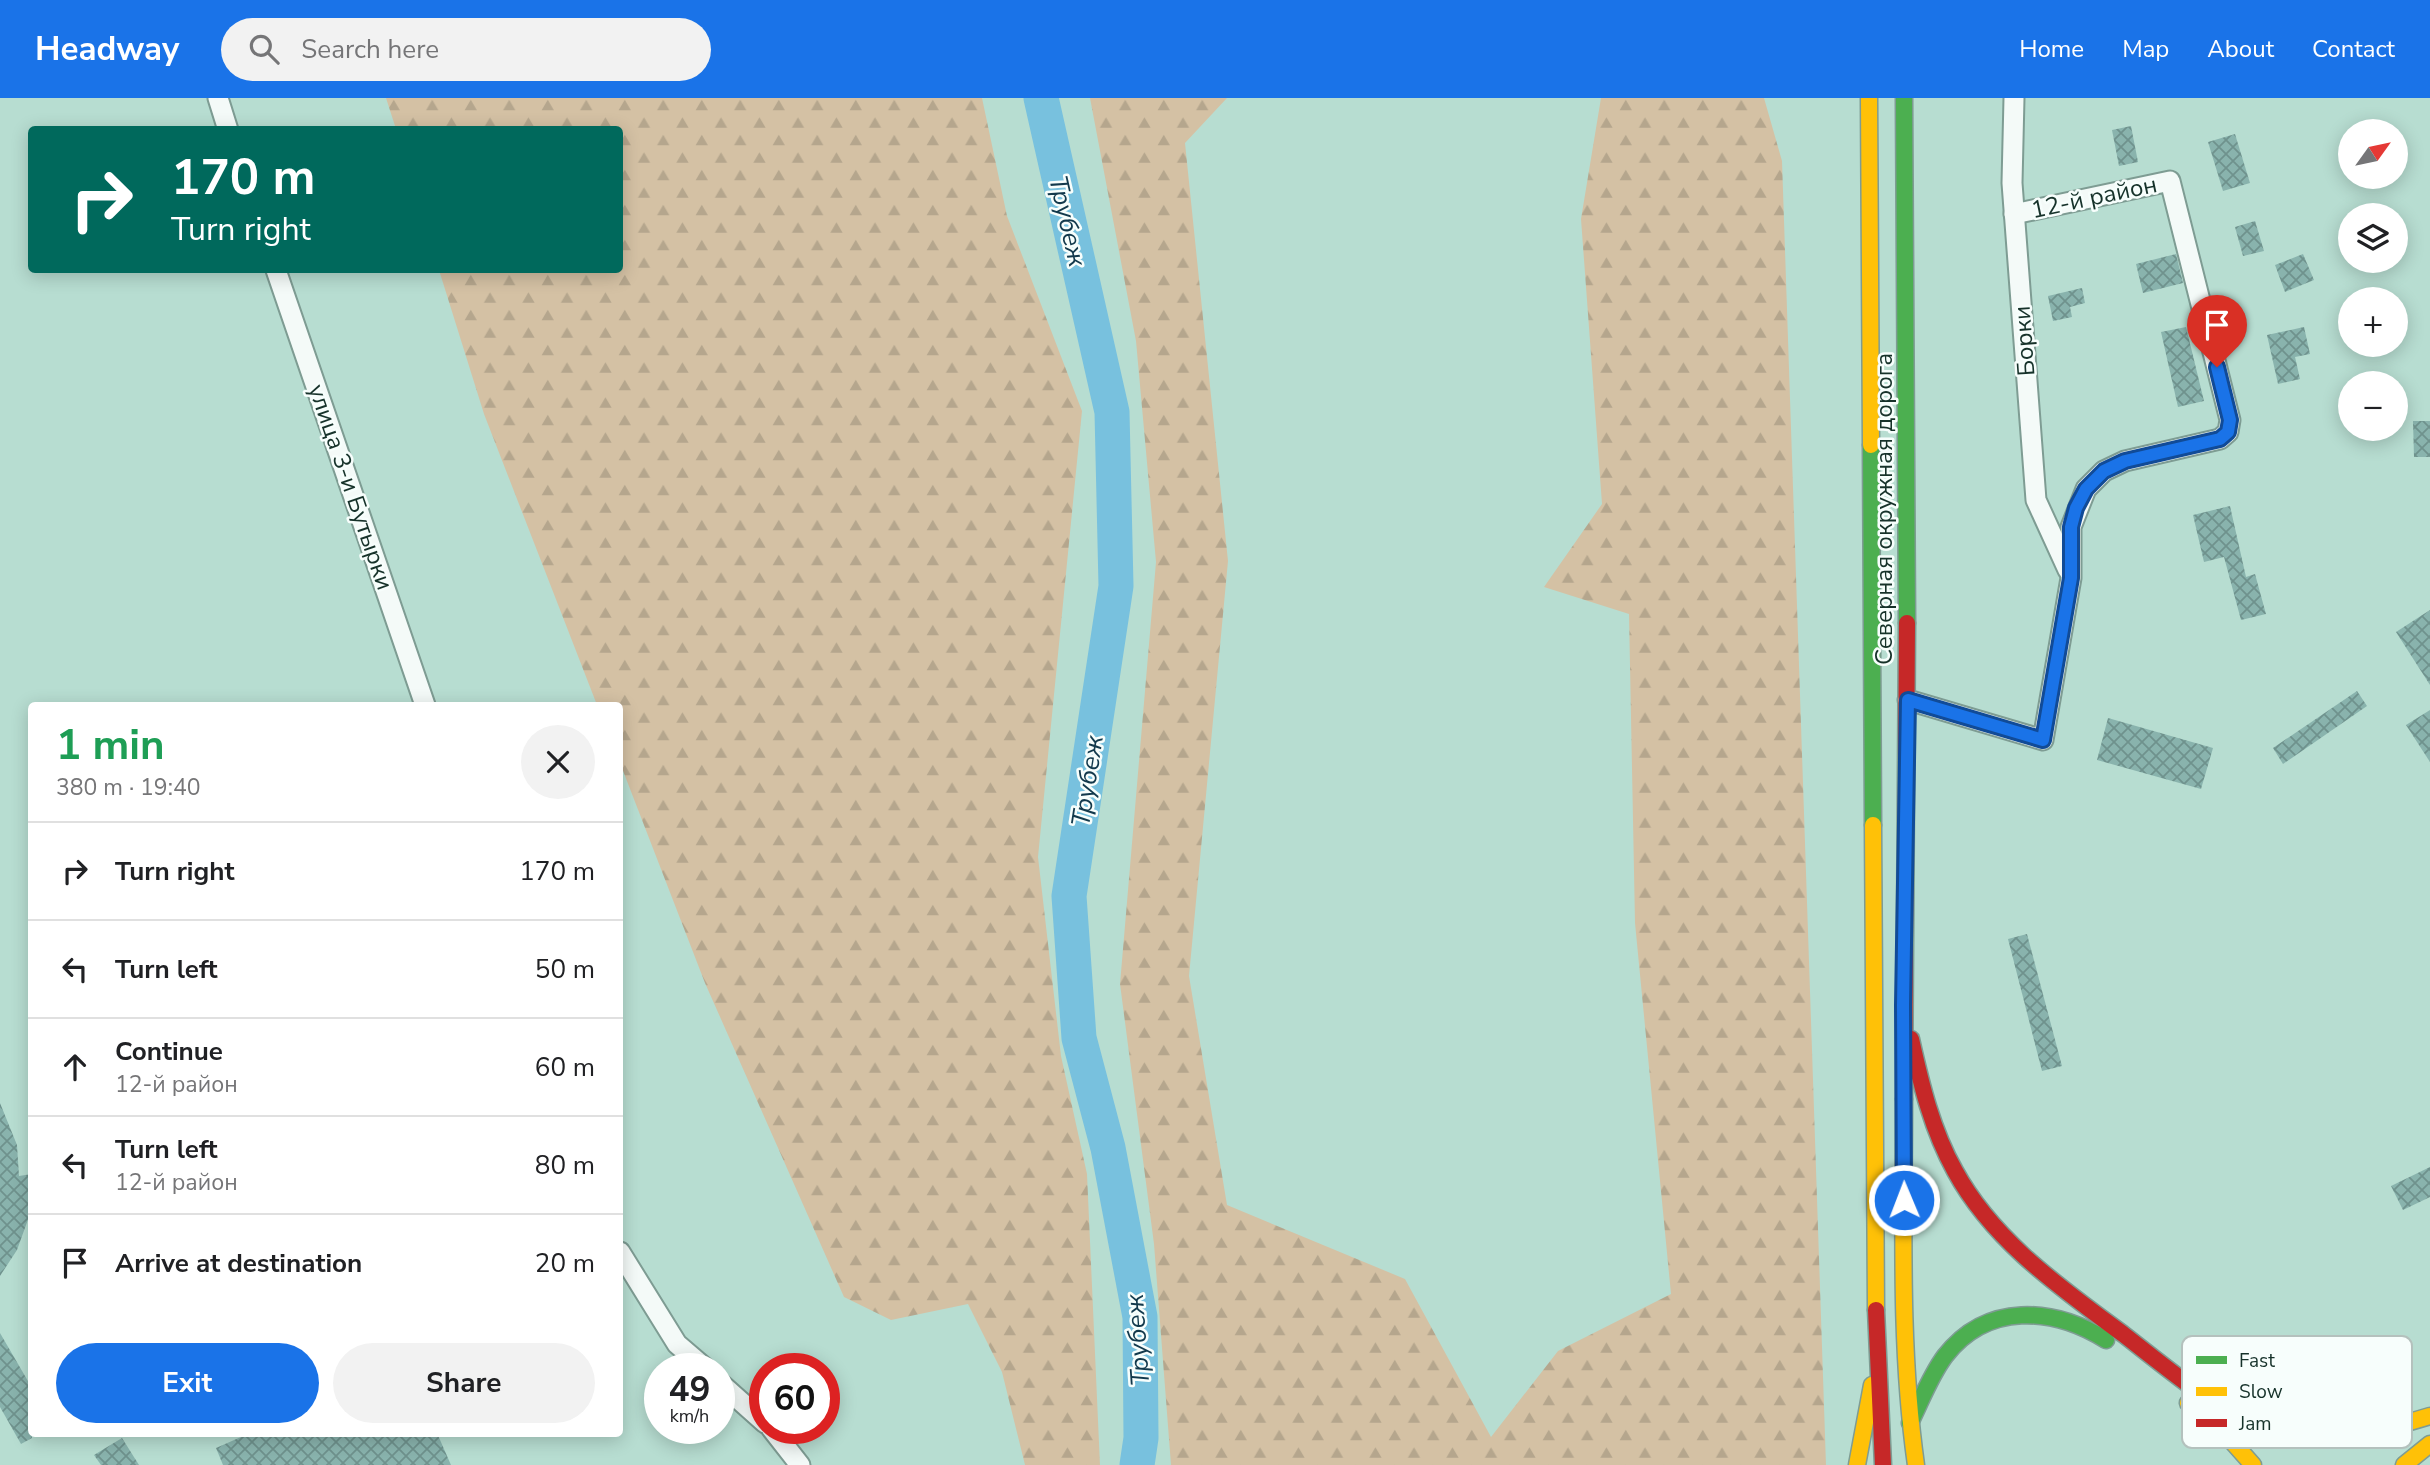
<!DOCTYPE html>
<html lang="en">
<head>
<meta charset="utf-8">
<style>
  :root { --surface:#fff; --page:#f2f2f2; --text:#202124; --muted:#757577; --line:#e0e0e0; --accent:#1a73e8 }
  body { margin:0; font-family:"Nunito Sans",sans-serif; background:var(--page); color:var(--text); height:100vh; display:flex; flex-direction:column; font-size:26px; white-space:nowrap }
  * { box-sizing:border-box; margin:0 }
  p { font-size:23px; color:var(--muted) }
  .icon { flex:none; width:38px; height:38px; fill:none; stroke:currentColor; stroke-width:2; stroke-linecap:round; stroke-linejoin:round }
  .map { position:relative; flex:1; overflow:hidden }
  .sheet { position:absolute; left:28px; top:604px; width:595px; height:735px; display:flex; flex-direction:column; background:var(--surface); border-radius:7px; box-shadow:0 4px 18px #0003 }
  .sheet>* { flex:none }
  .hud { position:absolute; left:28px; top:28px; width:595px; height:147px; border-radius:7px; box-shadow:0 4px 18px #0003; background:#00695c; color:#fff; overflow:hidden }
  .needle { width:46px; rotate:57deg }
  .tools { position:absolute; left:2338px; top:21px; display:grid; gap:14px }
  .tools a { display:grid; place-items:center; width:70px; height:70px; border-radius:50%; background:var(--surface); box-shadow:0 4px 18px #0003; font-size:35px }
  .speed { position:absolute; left:644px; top:1255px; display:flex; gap:14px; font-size:35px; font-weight:700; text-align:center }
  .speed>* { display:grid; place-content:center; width:91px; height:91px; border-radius:50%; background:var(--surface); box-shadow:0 4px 18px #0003; line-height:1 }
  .speed small { font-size:18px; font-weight:400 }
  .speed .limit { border:10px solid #d22; background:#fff; color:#111 }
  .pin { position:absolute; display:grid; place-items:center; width:60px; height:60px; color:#fff; margin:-72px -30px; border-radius:50% 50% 50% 0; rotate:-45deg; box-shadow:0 0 7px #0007 }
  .pin .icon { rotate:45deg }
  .me { position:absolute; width:77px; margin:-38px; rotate:359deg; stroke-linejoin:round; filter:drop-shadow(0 0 5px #0008) }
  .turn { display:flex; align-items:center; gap:24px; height:147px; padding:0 28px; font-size:32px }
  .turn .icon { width:91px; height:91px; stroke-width:2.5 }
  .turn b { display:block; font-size:49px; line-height:60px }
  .round { display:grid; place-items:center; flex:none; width:74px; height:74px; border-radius:37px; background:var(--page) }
  .head { display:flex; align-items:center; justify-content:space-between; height:119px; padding:0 28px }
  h1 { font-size:42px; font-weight:700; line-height:52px; color:#1e9e55 }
  .action { display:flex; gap:14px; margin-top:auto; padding:14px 28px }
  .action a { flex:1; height:80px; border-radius:42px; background:var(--accent); color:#fff; font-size:28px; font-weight:700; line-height:80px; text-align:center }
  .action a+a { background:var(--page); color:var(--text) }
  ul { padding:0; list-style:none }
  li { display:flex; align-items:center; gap:21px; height:98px; padding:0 28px; border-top:2px solid var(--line) }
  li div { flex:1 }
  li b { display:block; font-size:26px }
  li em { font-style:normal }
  header { display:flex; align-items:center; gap:42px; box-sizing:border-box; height:98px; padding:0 35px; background:var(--accent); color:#fff }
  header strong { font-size:33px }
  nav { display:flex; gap:38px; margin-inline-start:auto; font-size:24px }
  .search { width:490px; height:63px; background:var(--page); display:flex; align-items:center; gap:18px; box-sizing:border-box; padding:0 24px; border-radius:38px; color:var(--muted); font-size:26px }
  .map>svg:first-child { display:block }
  .forest { fill:url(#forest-firs) }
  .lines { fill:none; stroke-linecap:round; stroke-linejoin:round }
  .river { stroke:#78c1de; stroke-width:35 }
  .building { fill:url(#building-cross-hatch) }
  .street-casing { stroke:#7e9c93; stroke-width:23 }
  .fast-casing { stroke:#7e9c93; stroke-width:19 }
  .slow-casing { stroke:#7e9c93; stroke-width:19 }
  .jam-casing { stroke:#7e9c93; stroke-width:19 }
  .street { stroke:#f4faf8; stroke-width:19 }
  .fast { stroke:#4caf50; stroke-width:16 }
  .slow { stroke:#ffc107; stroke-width:16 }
  .jam { stroke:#c62828; stroke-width:16 }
  .route-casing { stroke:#114b97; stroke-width:18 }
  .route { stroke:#1a73e8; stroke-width:12 }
  .labels { text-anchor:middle; stroke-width:5; stroke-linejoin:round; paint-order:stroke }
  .street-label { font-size:24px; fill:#16322a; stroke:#f7fefc }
  .water-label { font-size:26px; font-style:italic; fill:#12394c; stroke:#f7fefc }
  .key { fill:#f7fefc; stroke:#b4c1bd; stroke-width:2 }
  .key-label { font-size:19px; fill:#16322a }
</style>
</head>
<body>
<header>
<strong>Headway</strong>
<div class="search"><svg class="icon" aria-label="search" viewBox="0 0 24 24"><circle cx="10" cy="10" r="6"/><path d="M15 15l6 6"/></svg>Search here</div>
<nav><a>Home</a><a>Map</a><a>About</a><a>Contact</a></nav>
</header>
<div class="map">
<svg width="2430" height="1367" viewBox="0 0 2430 1367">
  <defs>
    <pattern id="forest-firs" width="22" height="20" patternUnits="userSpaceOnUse" patternTransform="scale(1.75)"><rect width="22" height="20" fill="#d4c1a4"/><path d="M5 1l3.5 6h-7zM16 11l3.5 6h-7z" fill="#b5a68d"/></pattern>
    <pattern id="building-cross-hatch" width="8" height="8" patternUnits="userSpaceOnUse" patternTransform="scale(1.75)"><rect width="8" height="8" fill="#89b3ad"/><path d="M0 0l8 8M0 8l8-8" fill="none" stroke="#6f928d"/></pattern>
  </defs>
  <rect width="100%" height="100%" fill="#b7ddd1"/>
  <g class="forest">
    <path d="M386 0H982L1007 118 1082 313 1038 759 1061 958 1087 1076 1100 1367H1025L1002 1274 968 1206 891 1222 844 1199 705 885 620 665V607H597L484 316 439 172H620V32L396 31Z"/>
    <path d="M1090 0H1227L1185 45 1228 463 1189 878 1227 1107 1405 1181 1491 1339 1558 1253 1671 1196 1635 825 1629 516 1544 489 1602 406 1581 121 1601 0H1764L1782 63 1826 1367H1171L1154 1146 1120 886 1156 464 1136 243Z"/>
  </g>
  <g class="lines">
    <path class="river" d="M1041 0 1112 314 1116 488 1069 798 1079 940 1108 1050 1140 1219 1141 1340 1137 1367"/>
  </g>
  <g class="building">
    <path d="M2131 28 2138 64 2119 68 2112 32Z"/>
    <path d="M2235 36 2250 85 2223 93 2208 44Z"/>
    <path d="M2255 123 2264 153 2243 158 2235 129Z"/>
    <path d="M2176 156 2183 185 2143 195 2136 166Z"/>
    <path d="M2303 156 2314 182 2285 194 2275 167Z"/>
    <path d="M2082 190 2085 205 2070 209 2072 219 2053 223 2048 198Z"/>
    <path d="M2186 229 2204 303 2178 309 2161 234Z"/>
    <path d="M2304 229 2310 256 2295 259 2300 281 2278 286 2267 237Z"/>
    <path d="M2413 323H2430V359H2414Z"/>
    <path d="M2230 408 2246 479 2255 476 2266 516 2241 522 2224 459 2204 464 2193 417Z"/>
    <path d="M2430 512V587L2396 534Z"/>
    <path d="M2357 593 2367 608 2283 666 2273 650Z"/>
    <path d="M2430 612V664L2406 627Z"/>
    <path d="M2108 620 2213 650 2201 691 2097 662Z"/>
    <path d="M2027 836 2062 968 2042 973 2008 841Z"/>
    <path d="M0 1005 17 1047 19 1078 32 1076 30 1116 17 1152 0 1178Z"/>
    <path d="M2430 1069V1099L2403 1112 2391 1088Z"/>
    <path d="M0 1235 32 1290V1340L21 1346 0 1309Z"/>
    <path d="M250 1335H437L451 1367H223L216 1350Z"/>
    <path d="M122 1340 139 1367H101L94 1357Z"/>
  </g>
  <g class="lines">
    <defs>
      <g id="street">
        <path d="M218 0 228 32"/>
        <path d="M2014 0 2012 85 2036 402 2068 472"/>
        <path d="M276 172 425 607"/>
        <path d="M1908 602 2043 642 2071 480V429L2086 391 2104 373 2125 363 2220 341 2228 334 2230 322 2170 83 2014 116"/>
        <path d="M620 1154 677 1246 705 1270"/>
        <path d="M719 1284 765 1325"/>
        <path d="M771 1330 800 1367"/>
      </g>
      <g id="fast">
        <path d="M1904 0 1907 525"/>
        <path d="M1871 347 1873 727"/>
        <path d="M1910 1325C1921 1303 1930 1278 1945 1258 1987 1204 2053 1209 2106 1242"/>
      </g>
      <g id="slow">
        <path d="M1869 0 1871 347"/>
        <path d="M1873 727 1876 1212"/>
        <path d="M1904 1001C1904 1123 1899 1247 1916 1367"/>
        <path d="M2204 1298C2283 1350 2343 1345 2430 1318"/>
        <path d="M2188 1305 2221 1331 2253 1367"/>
        <path d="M1857 1367 1872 1287"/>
        <path d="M2404 1367 2430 1346"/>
      </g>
      <g id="jam">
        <path d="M1911 941C1921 986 1932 1032 1955 1073 1993 1143 2061 1190 2123 1236 2150 1257 2176 1278 2204 1298"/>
        <path d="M1904 1001 1907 525"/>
        <path d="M1876 1212 1883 1367"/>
      </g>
    </defs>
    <use href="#street" class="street-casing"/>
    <use href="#fast" class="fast-casing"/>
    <use href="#slow" class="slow-casing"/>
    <use href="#jam" class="jam-casing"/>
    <use href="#street" class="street"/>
    <use href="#fast" class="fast"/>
    <use href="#slow" class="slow"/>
    <use href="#jam" class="jam"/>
  </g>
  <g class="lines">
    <defs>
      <path id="route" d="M1904 1102 1903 907 1908 602 2043 642 2071 480V429L2076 410 2086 391 2104 373 2125 363 2220 341 2228 334 2230 322 2217 269"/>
    </defs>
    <use href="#route" class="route-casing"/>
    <use href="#route" class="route"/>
  </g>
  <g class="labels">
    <g class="street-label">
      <text transform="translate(2094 99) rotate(-12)" y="8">12-й район</text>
      <text transform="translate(2024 243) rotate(-94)" y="8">Борки</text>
      <text transform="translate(351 389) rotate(71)" y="8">улица 3-и Бутырки</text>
      <text transform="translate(1884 411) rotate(-90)" y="8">Северная окружная дорога</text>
    </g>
    <g class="water-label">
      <text transform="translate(1068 123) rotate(77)" y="9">Трубеж</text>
      <text transform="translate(1087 683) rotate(-81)" y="9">Трубеж</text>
      <text transform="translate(1137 1242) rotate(-94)" y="9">Трубеж</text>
    </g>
  </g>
  <rect x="2182" y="1238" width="230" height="112" rx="10" class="key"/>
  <rect x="2196" y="1258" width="31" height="8" fill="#4caf50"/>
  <rect x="2196" y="1289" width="31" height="9" fill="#ffc107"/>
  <rect x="2196" y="1321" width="31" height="8" fill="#c62828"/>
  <g class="key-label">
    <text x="2239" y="1269">Fast</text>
    <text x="2239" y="1300">Slow</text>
    <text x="2239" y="1332">Jam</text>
  </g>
</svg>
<div class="tools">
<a><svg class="needle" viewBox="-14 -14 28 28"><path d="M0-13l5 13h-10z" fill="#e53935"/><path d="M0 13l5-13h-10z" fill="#757577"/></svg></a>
<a><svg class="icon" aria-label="layers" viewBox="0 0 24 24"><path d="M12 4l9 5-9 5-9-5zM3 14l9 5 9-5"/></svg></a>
<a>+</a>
<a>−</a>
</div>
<div class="speed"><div>49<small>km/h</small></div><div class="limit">60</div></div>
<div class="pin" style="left:2217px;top:269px;background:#d93025"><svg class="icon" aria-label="arrive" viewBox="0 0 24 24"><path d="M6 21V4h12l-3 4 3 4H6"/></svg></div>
<svg class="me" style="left:1904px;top:1102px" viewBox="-20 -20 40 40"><circle r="17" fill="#1a73e8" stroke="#fff" stroke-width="3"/><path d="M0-11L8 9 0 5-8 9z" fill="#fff"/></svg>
<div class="hud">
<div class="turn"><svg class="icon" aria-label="right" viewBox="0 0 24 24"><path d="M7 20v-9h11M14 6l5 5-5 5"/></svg><div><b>170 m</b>Turn right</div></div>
</div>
<section class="sheet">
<div class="head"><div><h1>1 min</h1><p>380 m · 19:40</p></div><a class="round"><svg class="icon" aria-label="close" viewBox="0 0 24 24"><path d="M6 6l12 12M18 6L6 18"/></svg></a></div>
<ul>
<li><svg class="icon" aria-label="right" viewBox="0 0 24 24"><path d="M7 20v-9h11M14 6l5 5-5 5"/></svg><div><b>Turn right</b></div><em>170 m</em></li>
<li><svg class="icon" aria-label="left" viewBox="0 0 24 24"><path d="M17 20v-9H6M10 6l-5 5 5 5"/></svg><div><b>Turn left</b></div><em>50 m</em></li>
<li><svg class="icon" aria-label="ahead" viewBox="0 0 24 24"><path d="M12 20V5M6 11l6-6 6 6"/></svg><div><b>Continue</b><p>12-й район</p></div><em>60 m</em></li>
<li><svg class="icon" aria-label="left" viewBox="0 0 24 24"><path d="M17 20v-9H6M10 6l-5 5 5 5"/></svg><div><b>Turn left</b><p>12-й район</p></div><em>80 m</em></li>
<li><svg class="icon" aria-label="arrive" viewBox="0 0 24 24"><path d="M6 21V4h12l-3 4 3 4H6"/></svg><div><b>Arrive at destination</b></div><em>20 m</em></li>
</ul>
<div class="action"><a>Exit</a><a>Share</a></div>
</section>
</div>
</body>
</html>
